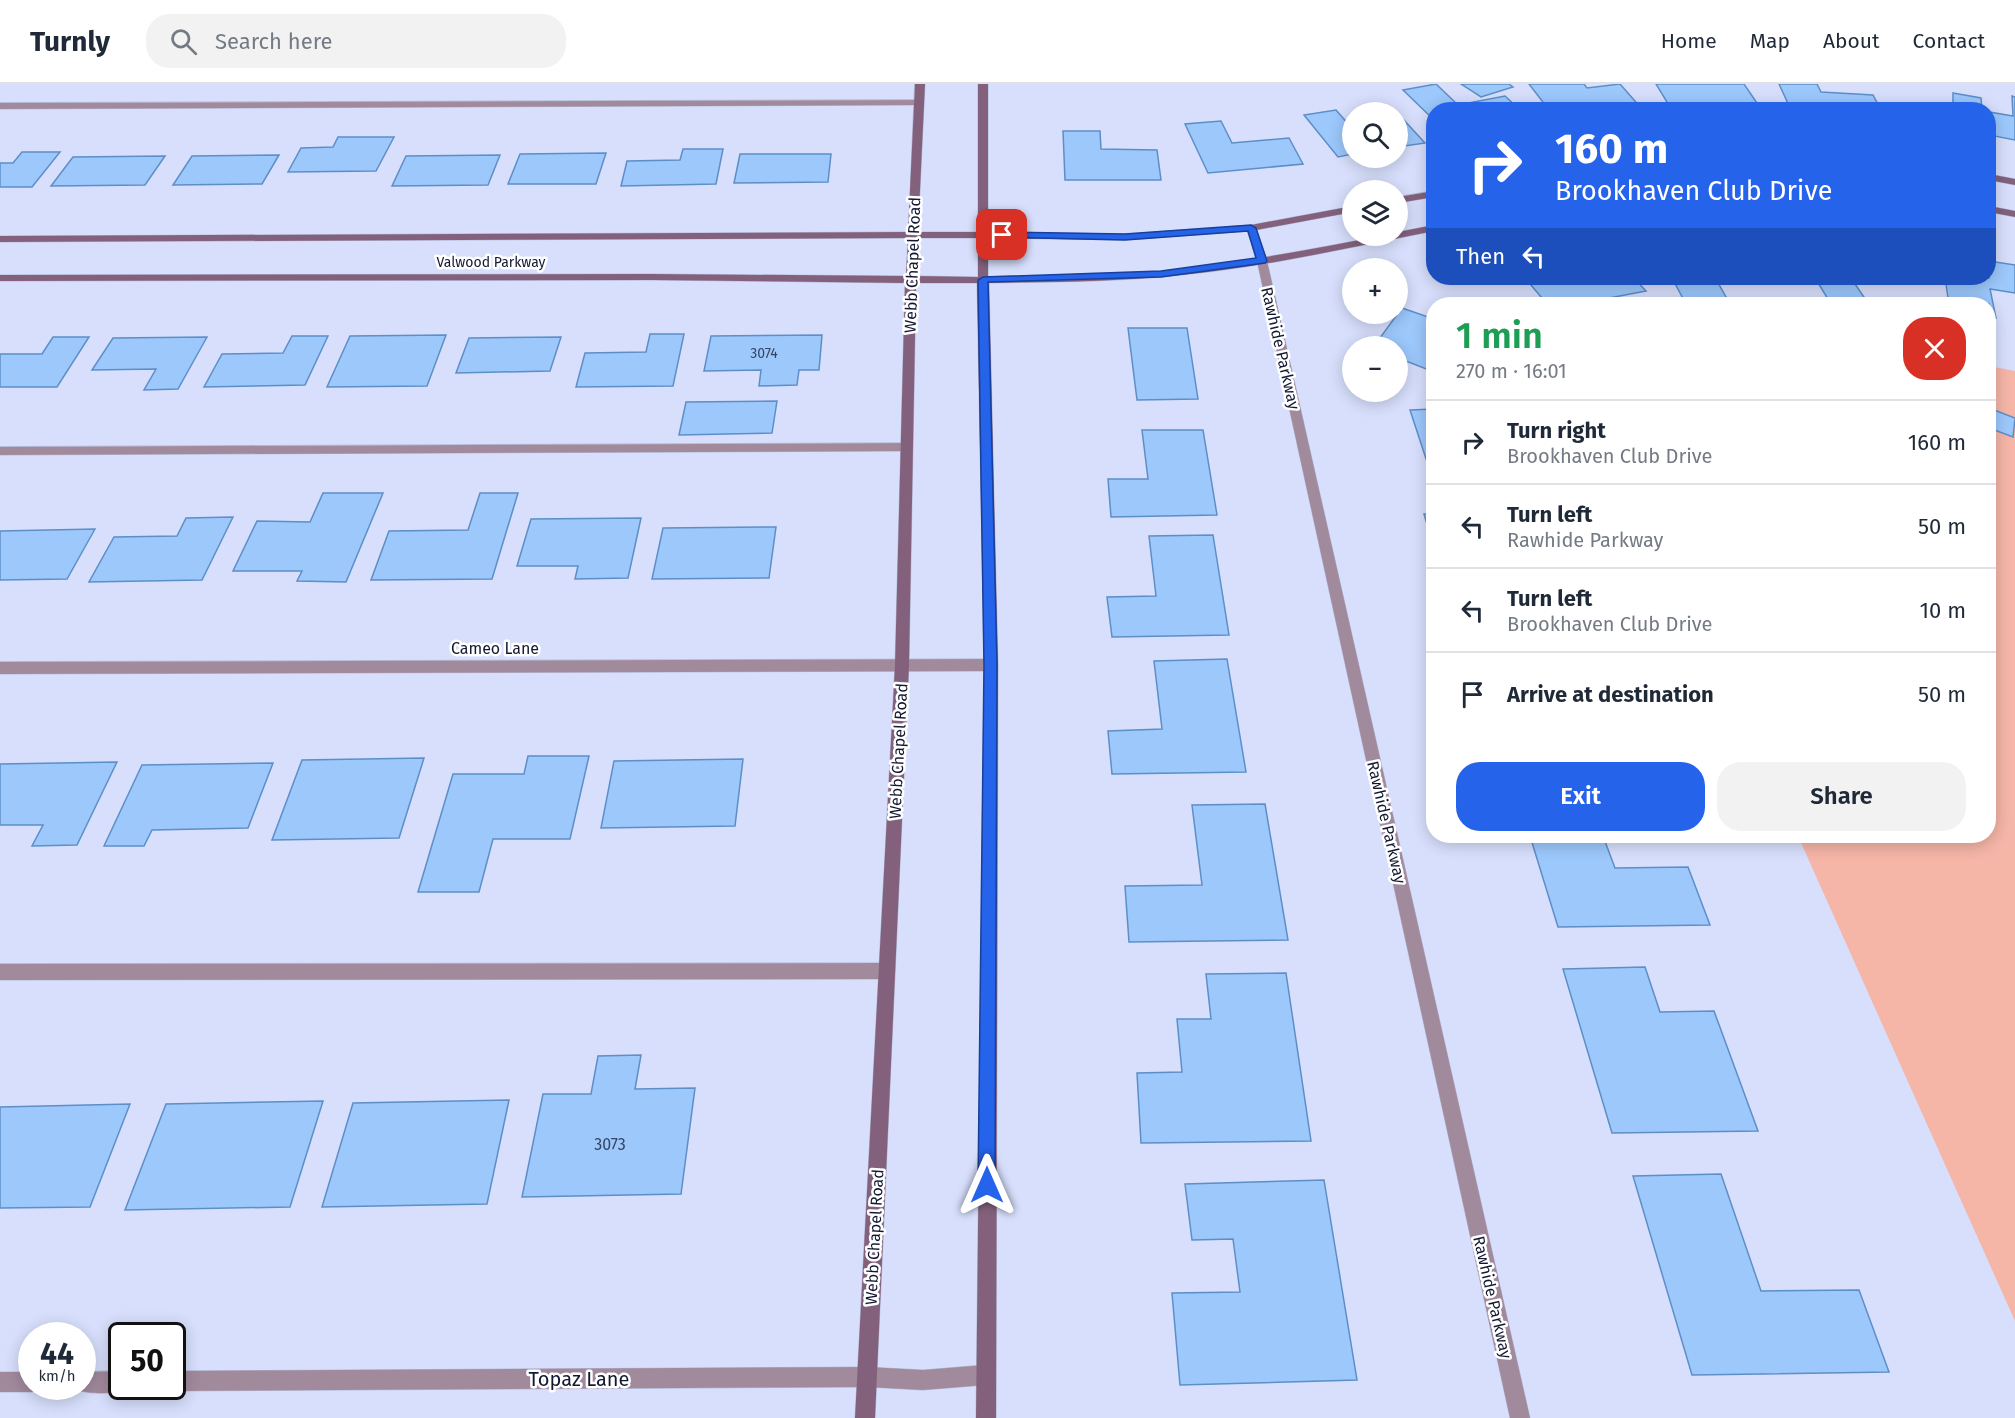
<!DOCTYPE html>
<html lang="en">
<head>
<meta charset="utf-8">
<style>
  :root { --surface:#fff; --page:#f2f2f3; --text:#1f2937; --muted:#747a83; --line:#e0e1e3; --accent:#2563eb }
  body { margin:0; font-family:"Fira Sans",sans-serif; background:var(--page); color:var(--text); height:100vh; display:flex; flex-direction:column; font-size:22px; white-space:nowrap }
  * { box-sizing:border-box; margin:0 }
  p { font-size:20px; color:var(--muted) }
  .icon { flex:none; width:33px; height:33px; fill:none; stroke:currentColor; stroke-width:2; stroke-linecap:round; stroke-linejoin:round }
  .map { position:relative; flex:1; overflow:hidden }
  .details { position:absolute; left:1426px; top:213px; width:570px; height:546px; display:flex; flex-direction:column; background:var(--surface); border-radius:24px; box-shadow:0 3px 15px #0003 }
  .details>* { flex:none }
  .hud { position:absolute; left:1426px; top:18px; width:570px; height:183px; border-radius:24px; box-shadow:0 3px 15px #0003; background:#2563eb; color:#fff; overflow:hidden }
  .buttons { position:absolute; left:1342px; top:18px; display:grid; gap:12px }
  .buttons a { display:grid; place-items:center; width:66px; height:66px; border-radius:50%; background:var(--surface); box-shadow:0 3px 15px #0003; font-size:30px }
  .speed { position:absolute; left:18px; top:1238px; display:flex; gap:12px; font-size:30px; font-weight:700; text-align:center }
  .speed>* { display:grid; place-content:center; width:78px; height:78px; border-radius:50%; background:var(--surface); box-shadow:0 3px 15px #0003; line-height:1 }
  .speed small { font-size:15px; font-weight:400 }
  .speed .limit { border:3px solid #111; border-radius:9px; background:#fff; color:#111 }
  .pin { position:absolute; display:grid; place-items:center; width:51px; height:51px; color:#fff; margin:-26px; border-radius:12px; box-shadow:0 3px 9px #0006 }
  .me { position:absolute; width:66px; margin:-33px; rotate:0deg; stroke-linejoin:round; filter:drop-shadow(0 0 4px #0008) }
  .turn { display:flex; align-items:center; gap:21px; height:126px; padding:0 30px; font-size:27px }
  .turn .icon { width:78px; height:78px; stroke-width:2.5 }
  .turn b { display:block; font-size:42px; line-height:51px }
  .then { display:flex; align-items:center; height:57px; padding:0 30px; background:#0003; gap:12px; font-size:22px }
  .round { display:grid; place-items:center; flex:none; width:63px; height:63px; border-radius:24px; background:var(--page) }
  .overview { display:flex; align-items:center; justify-content:space-between; height:102px; padding:0 30px }
  h1 { font-size:36px; font-weight:600; line-height:45px; color:#1e9e55 }
  .cta { display:flex; gap:12px; margin-top:auto; padding:12px 30px }
  .cta a { flex:1; height:69px; border-radius:24px; background:var(--accent); color:#fff; font-size:24px; font-weight:600; line-height:69px; text-align:center }
  .cta a+a { background:var(--page); color:var(--text) }
  ul { padding:0; list-style:none }
  li { display:flex; align-items:center; gap:18px; height:84px; padding:0 30px; border-top:2px solid var(--line) }
  li div { flex:1 }
  li b { display:block; font-size:22px }
  li em { font-style:normal }
  header { display:flex; align-items:center; gap:36px; box-sizing:border-box; height:84px; padding:0 30px; background:var(--surface); border-bottom:2px solid var(--line) }
  header strong { font-size:28px }
  nav { display:flex; gap:33px; margin-inline-start:auto; font-size:21px }
  .search { width:420px; height:54px; background:var(--page); display:flex; align-items:center; gap:15px; box-sizing:border-box; padding:0 21px; border-radius:24px; color:var(--muted); font-size:22px }
  .map>svg:first-child { display:block }
  .green { fill:#f5b5a7 }
  .building { fill:#9cc8fc; stroke:#5e8ec7; stroke-width:1.5 }
  .lines { fill:none; stroke-linecap:round; stroke-linejoin:round }
  .service-casing { stroke:#b4bbd7; stroke-width:1 }
  .minor-casing { stroke:#b4bbd7; stroke-width:1 }
  .secondary-casing { stroke:#b4bbd7; stroke-width:1 }
  .service { fill:#a28a9d; fill-rule:evenodd }
  .minor { fill:#a28a9d; fill-rule:evenodd }
  .secondary { fill:#83617c; fill-rule:evenodd }
  .route { fill:#2563eb; stroke:#184099; stroke-width:1.5 }
  .labels { text-anchor:middle; stroke-width:5; stroke-linejoin:round; paint-order:stroke }
  .far-street-label { font-size:14px; fill:#131831; stroke:#fff }
  .number-label { font-size:14px; fill:#354464 }
  .street-label { font-size:16px; fill:#131831; stroke:#fff }
  .near-number-label { font-size:16px; fill:#354464 }
  .near-street-label { font-size:20px; fill:#131831; stroke:#fff }
</style>
</head>
<body>
<header>
<strong>Turnly</strong>
<div class="search"><svg class="icon" aria-label="search" viewBox="0 0 24 24"><circle cx="10" cy="10" r="6"/><path d="M15 15l6 6"/></svg>Search here</div>
<nav><a>Home</a><a>Map</a><a>About</a><a>Contact</a></nav>
</header>
<div class="map">
<svg width="2015" height="1334" viewBox="0 0 2015 1334">
  <rect width="100%" height="100%" fill="#d7dffc"/>
  <path class="green" d="M1989 282 2015 287V1237L1798 752H1989Z"/>
  <g class="building">
    <path d="M1436 0 1458 21 1505 12 1520 26H1434V36L1403 6Z"/>
    <path d="M1461 0H1509L1513 3 1481 13Z"/>
    <path d="M1529 0H1584L1587 4 1620 0 1642 25 1549 26Z"/>
    <path d="M1656 0H1744L1759 22 1670 23Z"/>
    <path d="M1779 0H1817L1821 8 1873 11 1881 26H1791Z"/>
    <path d="M1953 9 1981 14 1982 26H1953Z"/>
    <path d="M2012 12 2015 13V56L1989 51V28L2013 32Z"/>
    <path d="M1336 26 1350 42H1353V70L1338 73 1304 31Z"/>
    <path d="M1402 34 1425 59 1398 63V35Z"/>
    <path d="M1221 37 1232 59 1289 54 1303 80 1208 89 1185 40Z"/>
    <path d="M1063 47H1100L1101 65 1157 66 1161 96H1065Z"/>
    <path d="M338 53H394L376 87 288 88 301 64 333 63Z"/>
    <path d="M683 65H723L716 100 621 102 627 77 680 76Z"/>
    <path d="M22 68H60L32 103H0V79H13Z"/>
    <path d="M606 69 596 100H508L520 70Z"/>
    <path d="M740 70H831L828 98 734 99Z"/>
    <path d="M279 71 262 100 173 101 192 72Z"/>
    <path d="M500 71 488 101 392 102 406 72Z"/>
    <path d="M165 72 145 101 51 102 73 73Z"/>
    <path d="M1989 177 2015 181V209L1990 205 1996 234 1989 233V220H1949L1945 194H1989Z"/>
    <path d="M1525 194H1634L1646 207 1604 215 1609 220H1547Z"/>
    <path d="M1672 194H1754L1756 197H1717L1730 220H1686Z"/>
    <path d="M1815 194H1892H1851L1868 219 1831 220Z"/>
    <path d="M1402 224 1434 235V288L1398 274V262H1374Z"/>
    <path d="M1128 244H1187L1198 315 1137 316Z"/>
    <path d="M650 250H684L673 302 576 303 585 269 646 268Z"/>
    <path d="M446 251 427 302 327 303 350 252Z"/>
    <path d="M822 251 819 286H799L797 301 759 302 761 286 704 287 711 252Z"/>
    <path d="M292 252H328L305 301 204 303 222 270 283 269Z"/>
    <path d="M53 253H89L57 303H0V270H42Z"/>
    <path d="M207 253 178 305 144 306 156 285 92 286 113 254Z"/>
    <path d="M561 253 550 287 456 289 469 254Z"/>
    <path d="M777 317 772 349 679 351 686 318Z"/>
    <path d="M1434 325V399L1410 326Z"/>
    <path d="M1994 326 2015 334 2013 353 1989 344V335Z"/>
    <path d="M1142 346H1203L1217 431 1111 433 1108 395H1148Z"/>
    <path d="M323 409H383L346 498 297 497 302 487H233L257 437 310 438Z"/>
    <path d="M480 409H518L492 495 371 496 389 447 468 446Z"/>
    <path d="M1424 430H1434V464Z"/>
    <path d="M233 433 202 496 89 498 114 453 177 452 186 434Z"/>
    <path d="M641 434 628 494 575 495 578 482H517L531 435Z"/>
    <path d="M776 443 769 494 652 495 663 444Z"/>
    <path d="M95 445 67 495 0 496V447Z"/>
    <path d="M1213 451 1229 551 1112 553 1107 513 1156 512 1149 452Z"/>
    <path d="M1227 575 1246 688 1112 690 1108 647 1162 645 1154 577Z"/>
    <path d="M528 672H589L570 755H493L479 808H418L453 690H524Z"/>
    <path d="M424 674 399 754 272 756 302 676Z"/>
    <path d="M743 675 735 742 601 744 614 677Z"/>
    <path d="M117 678 77 761 32 762 43 741H0V680Z"/>
    <path d="M273 679 248 744 152 746 144 762H104L142 681Z"/>
    <path d="M1265 720 1288 856 1129 858 1125 802 1202 801 1192 721Z"/>
    <path d="M1530 752H1603L1615 784 1688 783 1710 841 1558 843Z"/>
    <path d="M1645 883 1660 928 1714 927 1758 1047 1612 1049 1563 885Z"/>
    <path d="M1286 889 1311 1057 1141 1059 1137 989 1182 988 1177 935H1211L1206 890Z"/>
    <path d="M641 971 635 1005 695 1004 681 1110 522 1113 543 1010H591L598 972Z"/>
    <path d="M509 1016 487 1120 322 1123 353 1019Z"/>
    <path d="M323 1017 290 1123 125 1126 166 1020Z"/>
    <path d="M130 1020 90 1123 0 1124V1023Z"/>
    <path d="M1721 1090 1761 1207 1859 1206 1889 1288 1692 1291 1633 1092Z"/>
    <path d="M1324 1096 1357 1296 1180 1301 1172 1209 1240 1208 1233 1155 1192 1156 1185 1100Z"/>
  </g>
  <g class="lines">
    <defs>
      <g id="service">
        <path d="M922 16V20L919 21 0 25V19Z"/>
        <path d="M907 359 913 363 907 367 0 371V363Z"/>
        <path d="M887 879 893 881 895 887 893 893 887 895 0 896V880Z"/>
      </g>
      <g id="minor">
        <path d="M1251 141 1256 144 1267 177 1530 1334H1510L1257 177 1246 144Z"/>
        <path d="M991 575 996 577 998 581 996 585 991 587 0 590V578Z"/>
        <path d="M985 1281 992 1284 995 1291 992 1298 985 1301 923 1306 867 1303 172 1307 164 1302H172V1287L867 1283 923 1286Z"/>
        <path d="M122 1287V1302H130C120 1311 88 1311 75 1305L73 1302H82V1288Z"/>
        <path d="M0 1288H32V1302H41L39 1305 32 1308H0Z"/>
      </g>
      <g id="secondary">
        <path d="M915 0H925L918 148H978V0H988V148L1125 150 1251 141 1353 122V128L1251 147 1125 156 988 154V193C1054 191 1119 192 1184 185 1250 177 1316 164 1382 152H1398V148L1434 141V147C1351 163 1266 183 1181 191 1117 198 1053 198 989 199L998 581 996 1334H976L984 581 977 199H916L909 581 875 1334H855L895 581 905 199 652 196 0 197V191L652 190 906 192 908 154 0 158V152L908 148ZM918 154H978V193L917 192Z"/>
        <path d="M1989 90 2015 95V101L1989 96Z"/>
        <path d="M1434 107V113L1398 119V113Z"/>
        <path d="M1989 122 2015 127V133L1989 128Z"/>
      </g>
    </defs>
    <use href="#service" class="service-casing"/>
    <use href="#minor" class="minor-casing"/>
    <use href="#secondary" class="secondary-casing"/>
    <use href="#service" class="service"/>
    <use href="#minor" class="minor"/>
    <use href="#secondary" class="secondary"/>
  </g>
  <path class="route" d="M1251 141 1256 144 1267 177 1265 179 1161 193 988 198 997 581 995 1101 993 1107 987 1110 981 1107 978 1101 984 581 978 196 983 193 1161 187 1256 174 1248 147 1125 156 999 153V149L1002 148 1125 150Z"/>
  <g class="labels">
    <g class="far-street-label">
      <text x="491" y="183">Valwood Parkway</text>
    </g>
    <g class="number-label">
      <text x="764" y="274">3074</text>
    </g>
    <g class="street-label">
      <text transform="translate(912 181) rotate(-88)" y="6">Webb Chapel Road</text>
      <text transform="translate(1281 264) rotate(77)" y="6">Rawhide Parkway</text>
      <text x="495" y="570">Cameo Lane</text>
      <text transform="translate(898 667) rotate(-87)" y="6">Webb Chapel Road</text>
      <text transform="translate(1387 738) rotate(77)" y="6">Rawhide Parkway</text>
      <text transform="translate(874 1153) rotate(-87)" y="6">Webb Chapel Road</text>
      <text transform="translate(1493 1213) rotate(77)" y="6">Rawhide Parkway</text>
    </g>
    <g class="near-number-label">
      <text x="610" y="1066">3073</text>
    </g>
    <g class="near-street-label">
      <text x="579" y="1302">Topaz Lane</text>
    </g>
  </g>
</svg>
<div class="buttons">
<a><svg class="icon" aria-label="search" viewBox="0 0 24 24"><circle cx="10" cy="10" r="6"/><path d="M15 15l6 6"/></svg></a>
<a><svg class="icon" aria-label="layers" viewBox="0 0 24 24"><path d="M12 4l9 5-9 5-9-5zM3 14l9 5 9-5"/></svg></a>
<a>+</a>
<a>−</a>
</div>
<div class="speed"><div>44<small>km/h</small></div><div class="limit">50</div></div>
<div class="pin" style="left:1002px;top:151px;background:#d93025"><svg class="icon" aria-label="arrive" viewBox="0 0 24 24"><path d="M6 21V4h12l-3 4 3 4H6"/></svg></div>
<svg class="me" style="left:987px;top:1101px" viewBox="-20 -20 40 40"><path d="M0-17L14 15 0 8-14 15z" fill="#2563eb" stroke="#fff" stroke-width="4"/></svg>
<div class="hud">
<div class="turn"><svg class="icon" aria-label="right" viewBox="0 0 24 24"><path d="M7 20v-9h11M14 6l5 5-5 5"/></svg><div><b>160 m</b>Brookhaven Club Drive</div></div>
<div class="then">Then<svg class="icon" aria-label="left" viewBox="0 0 24 24"><path d="M17 20v-9H6M10 6l-5 5 5 5"/></svg></div>
</div>
<section class="details">
<div class="overview"><div><h1>1 min</h1><p>270 m · 16:01</p></div><a class="round" style="background:#d93025;color:#fff"><svg class="icon" aria-label="close" viewBox="0 0 24 24"><path d="M6 6l12 12M18 6L6 18"/></svg></a></div>
<ul>
<li><svg class="icon" aria-label="right" viewBox="0 0 24 24"><path d="M7 20v-9h11M14 6l5 5-5 5"/></svg><div><b>Turn right</b><p>Brookhaven Club Drive</p></div><em>160 m</em></li>
<li><svg class="icon" aria-label="left" viewBox="0 0 24 24"><path d="M17 20v-9H6M10 6l-5 5 5 5"/></svg><div><b>Turn left</b><p>Rawhide Parkway</p></div><em>50 m</em></li>
<li><svg class="icon" aria-label="left" viewBox="0 0 24 24"><path d="M17 20v-9H6M10 6l-5 5 5 5"/></svg><div><b>Turn left</b><p>Brookhaven Club Drive</p></div><em>10 m</em></li>
<li><svg class="icon" aria-label="arrive" viewBox="0 0 24 24"><path d="M6 21V4h12l-3 4 3 4H6"/></svg><div><b>Arrive at destination</b></div><em>50 m</em></li>
</ul>
<div class="cta"><a>Exit</a><a>Share</a></div>
</section>
</div>
</body>
</html>
